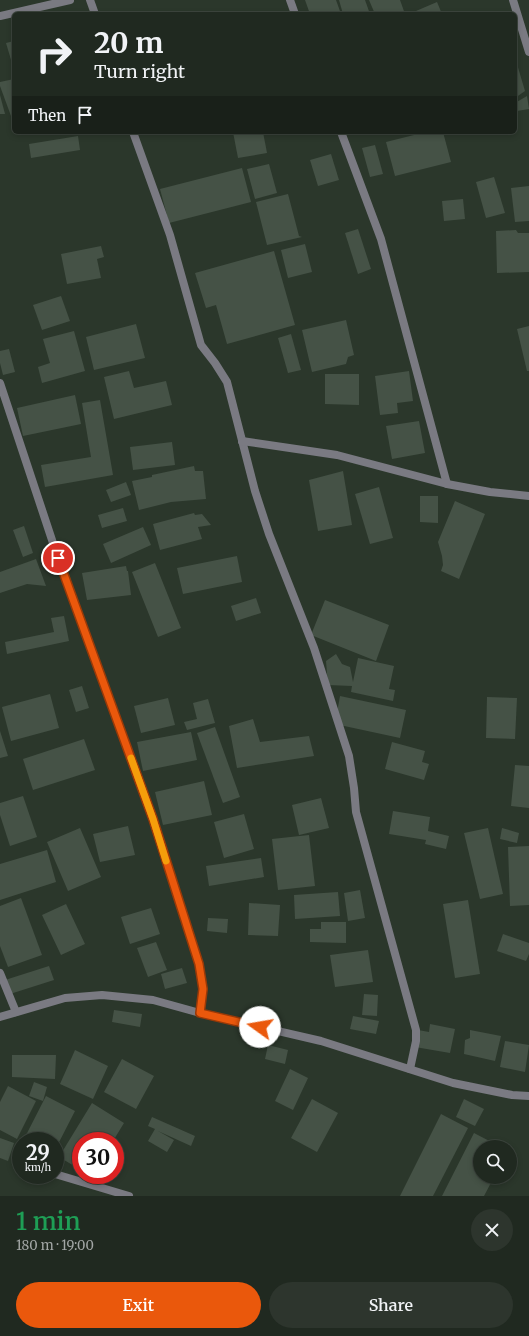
<!DOCTYPE html>
<html lang="en">
<head>
<meta charset="utf-8">
<style>
  :root { --surface:#202920; --page:#2d352d; --text:#f1f3f6; --muted:#a2a6a5; --line:#3d453e; --accent:#ea580c }
  body { margin:0; font-family:Merriweather,serif; background:var(--page); color:var(--text); height:100vh; display:flex; flex-direction:column; font-size:15px; white-space:nowrap }
  * { box-sizing:border-box; margin:0 }
  p { font-size:13px; color:var(--muted) }
  .icon { flex:none; width:22px; height:22px; fill:none; stroke:currentColor; stroke-width:2; stroke-linecap:round; stroke-linejoin:round }
  .map { position:relative; height:1196px; overflow:hidden }
  .side { display:flex; flex-direction:column; background:var(--surface); flex:1 }
  .side>* { flex:none }
  .hud { position:absolute; left:12px; top:12px; width:505px; height:122px; border-radius:6px; box-shadow:0 2px 6px #0003,0 0 0 1px var(--line); background:#202920; color:var(--text); overflow:hidden }
  .tools { position:absolute; left:473px; top:1140px; display:grid; gap:8px }
  .tools a { display:grid; place-items:center; width:44px; height:44px; border-radius:50%; background:var(--surface); box-shadow:0 2px 6px #0003,0 0 0 1px var(--line); font-size:20px }
  .speed { position:absolute; left:12px; top:1132px; display:flex; gap:8px; font-size:20px; font-weight:700; text-align:center }
  .speed>* { display:grid; place-content:center; width:52px; height:52px; border-radius:50%; background:var(--surface); box-shadow:0 2px 6px #0003,0 0 0 1px var(--line); line-height:1 }
  .speed small { font-size:10px; font-weight:400 }
  .speed .limit { border:6px solid #d22; background:#fff; color:#111 }
  .pin { position:absolute; display:grid; place-items:center; width:34px; height:34px; color:#fff; margin:-17px; border:2px solid #fff; border-radius:50%; box-shadow:0 1px 4px #0007 }
  .me { position:absolute; width:44px; margin:-22px; rotate:283deg; stroke-linejoin:round; filter:drop-shadow(0 0 3px #0008) }
  .turn { display:flex; align-items:center; gap:14px; height:84px; padding:0 16px; font-size:18px }
  .turn .icon { width:52px; height:52px; stroke-width:2.5 }
  .turn b { display:block; font-size:28px; line-height:34px }
  .then { display:flex; align-items:center; height:38px; padding:0 16px; background:#0003; gap:8px; font-size:15px }
  .round { display:grid; place-items:center; flex:none; width:42px; height:42px; border-radius:21px; background:var(--page) }
  .head { display:flex; align-items:center; justify-content:space-between; height:68px; padding:0 16px }
  h1 { font-size:24px; font-weight:600; line-height:30px; color:#1e9e55 }
  .cta { display:flex; gap:8px; margin-top:auto; padding:8px 16px }
  .cta a { flex:1; height:46px; border-radius:24px; background:var(--accent); color:#fff; font-size:16px; font-weight:600; line-height:46px; text-align:center }
  .cta a+a { background:var(--page); color:var(--text) }
  .map>svg:first-child { display:block }
  .building { fill:#455246 }
  .lines { fill:none; stroke-linecap:round; stroke-linejoin:round }
  .minor { stroke:#7a7a82; stroke-width:8 }
  .route-casing { stroke:#983908; stroke-width:10 }
  .route { stroke:#ea580c; stroke-width:7 }
  .slow { stroke:#f59e0b; stroke-width:7 }
</style>
</head>
<body>
<div class="map">
<svg width="529" height="1196" viewBox="0 0 529 1196">
  <rect width="100%" height="100%" fill="#2b372b"/>
  <g class="building">
    <path d="M305 0H336L341 14H310Z"/>
    <path d="M339 0H365L370 14H343Z"/>
    <path d="M369 0H400L405 14H375Z"/>
    <path d="M437 2 442 14H409Z"/>
    <path d="M14 41V70L6 43Z"/>
    <path d="M515 64H517L525 91 515 98Z"/>
    <path d="M14 79V115L11 116 0 86V82Z"/>
    <path d="M0 95 5 114H0Z"/>
    <path d="M527 96 529 109 517 111 515 108V103Z"/>
    <path d="M233 132H263L267 153 238 158Z"/>
    <path d="M426 132H443L451 162 395 176 386 142Z"/>
    <path d="M78 136 80 150 31 158 29 144Z"/>
    <path d="M375 145 383 174 370 177 362 148Z"/>
    <path d="M331 154 339 180 318 186 310 160Z"/>
    <path d="M269 164 277 193 255 199 247 169Z"/>
    <path d="M242 168 251 202 169 223 160 189Z"/>
    <path d="M494 177 505 213 486 218 476 182Z"/>
    <path d="M529 186V221L515 222 511 188Z"/>
    <path d="M288 194 299 236 302 237 267 245 256 202Z"/>
    <path d="M463 199 465 219 444 221 442 201Z"/>
    <path d="M358 229 371 269 358 274 345 233Z"/>
    <path d="M516 230 518 233H529V272L497 273 496 231Z"/>
    <path d="M305 244 312 272 288 278 281 250Z"/>
    <path d="M101 246 104 257 97 259 101 278 67 284 61 254Z"/>
    <path d="M274 251 295 325 227 344 216 305 206 308 195 273Z"/>
    <path d="M61 296 70 321 42 330 33 305Z"/>
    <path d="M346 320 354 355 348 357 346 364 312 372 302 330Z"/>
    <path d="M136 324 145 358 94 370 86 337Z"/>
    <path d="M529 326V371H527L517 329Z"/>
    <path d="M74 331 85 371 42 383 38 367 50 363 43 339Z"/>
    <path d="M291 334 301 370 288 373 278 338Z"/>
    <path d="M9 349 15 372 3 375 0 363V351Z"/>
    <path d="M129 371 134 388 166 381 172 405 114 419 104 377Z"/>
    <path d="M409 371 413 401 397 403 398 413 380 415 375 376Z"/>
    <path d="M325 374H359V405L325 404Z"/>
    <path d="M75 395 81 424 23 436 17 408Z"/>
    <path d="M100 400 113 475 45 487 41 465 91 457 82 403Z"/>
    <path d="M419 421 425 453 392 459 386 426Z"/>
    <path d="M172 442 175 465 133 470 130 447Z"/>
    <path d="M194 466 195 471H203L206 499 171 502 139 510 132 481 152 477V475Z"/>
    <path d="M343 471 352 525 318 531 309 480Z"/>
    <path d="M126 482 131 495 111 502 106 490Z"/>
    <path d="M379 487 393 538 370 544 355 494Z"/>
    <path d="M420 496H438V523L420 522Z"/>
    <path d="M455 501 485 514 459 579 441 571 443 565 442 556 438 542Z"/>
    <path d="M123 508 127 521 102 528 98 515Z"/>
    <path d="M194 513 195 515 202 514 211 525 198 527 202 539 160 550 153 524Z"/>
    <path d="M24 526 33 553 23 557 13 530Z"/>
    <path d="M143 527 151 545 111 563 103 544Z"/>
    <path d="M237 556 242 582 183 594 177 568Z"/>
    <path d="M36 559 46 586 27 584 0 593V572Z"/>
    <path d="M155 563 181 628 158 637 132 572Z"/>
    <path d="M126 566 127 571H128L131 595 87 600 82 573Z"/>
    <path d="M256 598 261 613 236 621 231 606Z"/>
    <path d="M325 600 389 625 376 661 311 635Z"/>
    <path d="M64 616 69 641 7 654 5 642 54 632 51 618Z"/>
    <path d="M336 654 342 664 350 667 353 682 358 658 394 666 389 689 395 690 393 701 351 692 352 686 328 685 326 661Z"/>
    <path d="M82 686 89 708 76 712 69 690Z"/>
    <path d="M50 694 59 728 11 741 2 707Z"/>
    <path d="M340 696 406 710 400 738 335 724Z"/>
    <path d="M487 697 517 698 515 739 486 738Z"/>
    <path d="M168 698 175 725 141 733 134 706Z"/>
    <path d="M208 699 215 723 187 730 184 722 197 719 193 703Z"/>
    <path d="M253 719 260 742 309 736 314 756 237 768 229 726Z"/>
    <path d="M215 727 240 797 223 803 197 733Z"/>
    <path d="M0 731 8 756 0 758Z"/>
    <path d="M191 732 197 760 143 771 137 742Z"/>
    <path d="M84 739 95 770 33 790 23 759Z"/>
    <path d="M392 742 425 751 422 762 429 764 424 780 385 769Z"/>
    <path d="M515 765 529 766V808L511 806Z"/>
    <path d="M204 781 212 815 163 825 155 792Z"/>
    <path d="M23 796 37 837 10 846 0 815V803Z"/>
    <path d="M321 798 329 828 299 835 292 805Z"/>
    <path d="M393 811 430 817 428 831 449 836 446 849 425 844 426 840 389 834Z"/>
    <path d="M244 814 254 849 224 858 214 822Z"/>
    <path d="M128 826 135 855 100 862 93 834Z"/>
    <path d="M80 828 101 877 68 891 47 842Z"/>
    <path d="M488 828 503 894 480 899 464 833Z"/>
    <path d="M502 828 519 833 517 843 500 839Z"/>
    <path d="M309 835 315 886 278 890 272 839Z"/>
    <path d="M529 846V905L510 906 508 847Z"/>
    <path d="M47 850 56 882 0 900V864Z"/>
    <path d="M261 858 264 877 209 886 206 866Z"/>
    <path d="M360 890 365 918 348 921 344 893Z"/>
    <path d="M338 892 340 916 295 919 294 895Z"/>
    <path d="M21 898 42 955 8 967 0 946V906Z"/>
    <path d="M468 900 480 974 455 978 443 904Z"/>
    <path d="M249 903 280 905 278 936 248 935Z"/>
    <path d="M66 904 85 944 61 955 42 915Z"/>
    <path d="M151 908 160 934 130 944 121 917Z"/>
    <path d="M208 918 228 919 227 933 207 931Z"/>
    <path d="M321 922H346V943L310 942V929H321Z"/>
    <path d="M503 934 529 943V954L526 961 497 951Z"/>
    <path d="M156 942 167 970 148 977 137 948Z"/>
    <path d="M368 950 373 982 335 987 330 955Z"/>
    <path d="M49 966 54 980 10 994 5 980Z"/>
    <path d="M182 968 187 983 165 989 161 974Z"/>
    <path d="M364 994 378 995 377 1016 362 1015Z"/>
    <path d="M114 1010 142 1014 140 1027 112 1022Z"/>
    <path d="M353 1016 379 1021 376 1034 350 1029Z"/>
    <path d="M430 1024 455 1029 450 1053 415 1047 418 1030 429 1032Z"/>
    <path d="M470 1030 501 1036 495 1061 464 1054 465 1040 470 1038Z"/>
    <path d="M505 1041 529 1045 525 1072 500 1067Z"/>
    <path d="M268 1045 288 1050 285 1064 265 1059Z"/>
    <path d="M75 1050 108 1066 93 1099 60 1084Z"/>
    <path d="M12 1055H56L55 1079 12 1077Z"/>
    <path d="M122 1059 154 1076 136 1109 104 1092Z"/>
    <path d="M290 1069 308 1078 293 1110 275 1101Z"/>
    <path d="M34 1082 47 1087 43 1101 29 1096Z"/>
    <path d="M8 1086 36 1101 17 1139 0 1130V1102Z"/>
    <path d="M46 1096 75 1111 55 1150V1141H23Z"/>
    <path d="M312 1099 338 1113 317 1152 291 1138Z"/>
    <path d="M464 1099 484 1109 475 1126 456 1117Z"/>
    <path d="M92 1103 124 1123 113 1141H81V1170L59 1157Z"/>
    <path d="M441 1114 468 1128 433 1196H400Z"/>
    <path d="M152 1117 195 1136 191 1146 158 1131 174 1140 167 1152 148 1141 155 1129 148 1126Z"/>
    <path d="M474 1133 501 1147H480V1177H494L484 1196H442Z"/>
    <path d="M0 1138 14 1143 8 1161 0 1158Z"/>
  </g>
  <g class="lines">
    <g class="minor">
      <path d="M90 0 95 14"/>
      <path d="M290 0 295 14"/>
      <path d="M513 0 529 52"/>
      <path d="M0 16 70 0"/>
      <path d="M133 132 170 235 201 345 215 363 227 382 255 491 269 534 314 648 349 756 354 788 356 812 416 1030V1041L410 1069"/>
      <path d="M341 132 381 239 447 484"/>
      <path d="M0 383 53 543 153 819 199 964 203 989 200 1013"/>
      <path d="M242 441 337 455 447 484 490 492 529 496"/>
      <path d="M0 973 16 1012"/>
      <path d="M0 1017 65 998 102 995 153 1000 200 1013 321 1041 453 1083 512 1095 529 1096"/>
      <path d="M55 1174 129 1196"/>
    </g>
  </g>
  <g class="lines">
    <defs>
      <path id="route" d="M58 558 153 819 199 964 203 989 200 1013 260 1027"/>
    </defs>
    <use href="#route" class="route-casing"/>
    <use href="#route" class="route"/>
    <path class="slow" d="M131 758 153 819 166 861"/>
  </g>
</svg>
<div class="tools">
<a><svg class="icon" aria-label="search" viewBox="0 0 24 24"><circle cx="10" cy="10" r="6"/><path d="M15 15l6 6"/></svg></a>
</div>
<div class="speed"><div>29<small>km/h</small></div><div class="limit">30</div></div>
<div class="pin" style="left:58px;top:558px;background:#d93025"><svg class="icon" aria-label="arrive" viewBox="0 0 24 24"><path d="M6 21V4h12l-3 4 3 4H6"/></svg></div>
<svg class="me" style="left:260px;top:1027px" viewBox="-20 -20 40 40"><circle r="19" fill="#fff"/><path d="M0-13L10 11 0 6-10 11z" fill="#ea580c"/></svg>
<div class="hud">
<div class="turn"><svg class="icon" aria-label="right" viewBox="0 0 24 24"><path d="M7 20v-9h11M14 6l5 5-5 5"/></svg><div><b>20 m</b>Turn right</div></div>
<div class="then">Then<svg class="icon" aria-label="arrive" viewBox="0 0 24 24"><path d="M6 21V4h12l-3 4 3 4H6"/></svg></div>
</div>
</div>
<section class="side">
<div class="head"><div><h1>1 min</h1><p>180 m · 19:00</p></div><a class="round"><svg class="icon" aria-label="close" viewBox="0 0 24 24"><path d="M6 6l12 12M18 6L6 18"/></svg></a></div>
<div class="cta"><a>Exit</a><a>Share</a></div>
</section>
</body>
</html>
